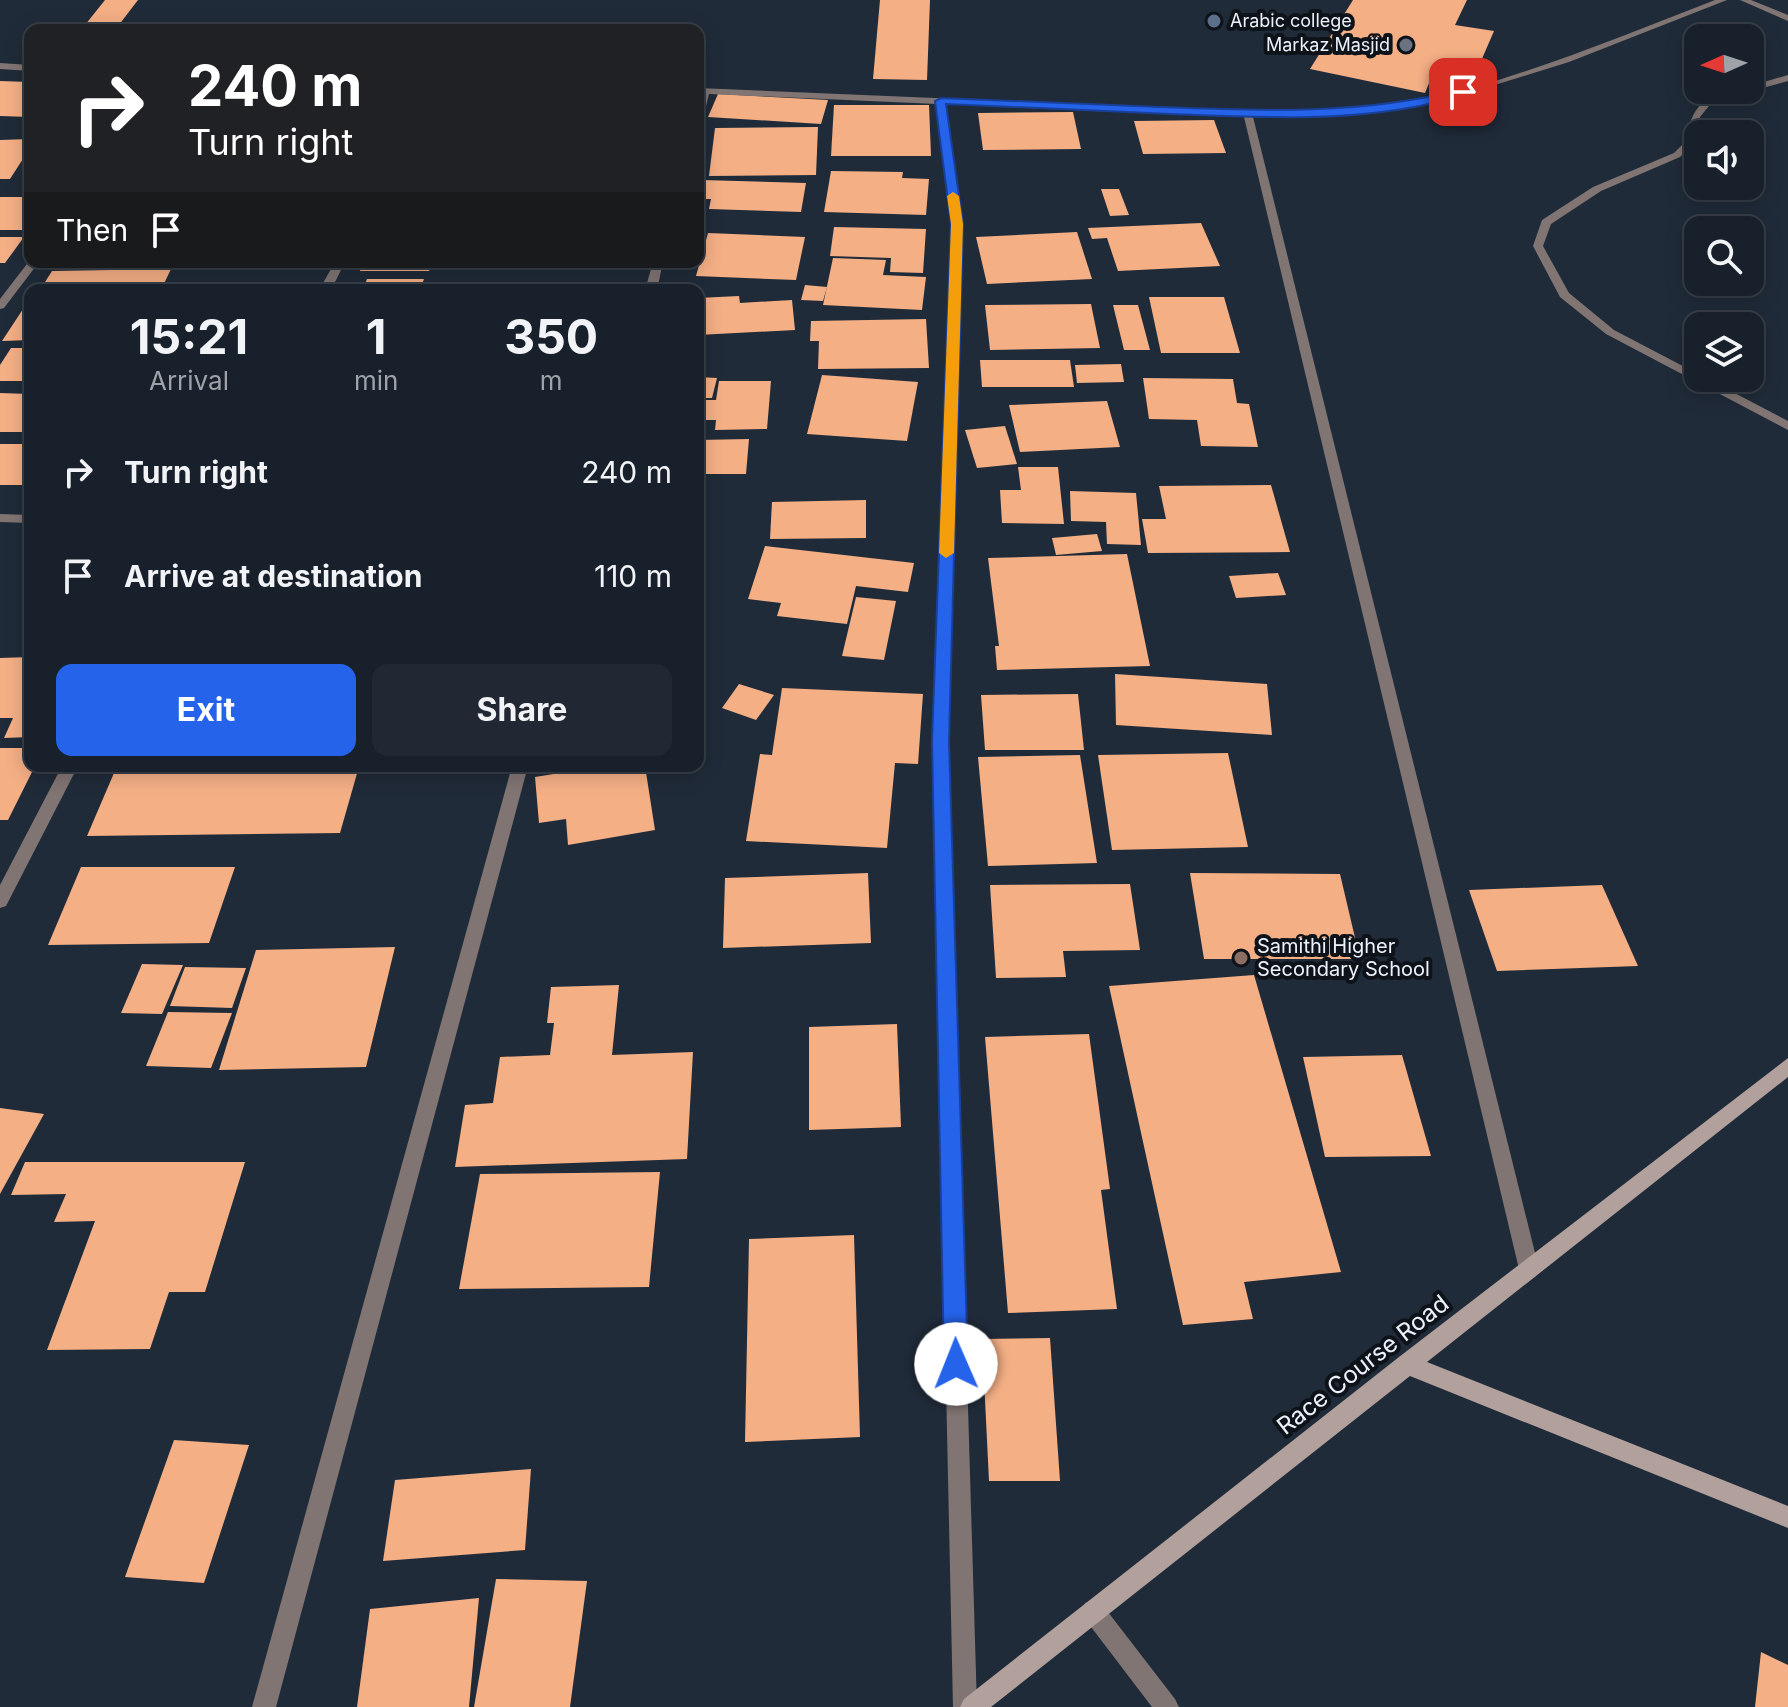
<!DOCTYPE html>
<html lang="en">
<head>
<meta charset="utf-8">
<style>
  :root { --surface:#18202b; --page:#212833; --text:#f1f3f6; --muted:#9fa3a9; --line:#363e47; --accent:#2563eb }
  body { margin:0; font-family:Inter,sans-serif; background:var(--page); color:var(--text); height:100vh; display:flex; flex-direction:column; font-size:30px; white-space:nowrap }
  * { box-sizing:border-box; margin:0 }
  p { font-size:26px; color:var(--muted) }
  .icon { flex:none; width:44px; height:44px; fill:none; stroke:currentColor; stroke-width:2; stroke-linecap:round; stroke-linejoin:round }
  .map { position:relative; flex:1; overflow:hidden }
  .details { position:absolute; left:24px; top:284px; width:680px; height:488px; display:flex; flex-direction:column; background:var(--surface); border-radius:16px; box-shadow:0 4px 20px #0003,0 0 0 2px var(--line) }
  .details>* { flex:none }
  .guide { position:absolute; left:24px; top:24px; width:680px; height:244px; border-radius:16px; box-shadow:0 4px 20px #0003,0 0 0 2px var(--line); background:#202124; color:#fff; overflow:hidden }
  .needle { width:52px; rotate:267deg }
  .controls { position:absolute; left:1684px; top:24px; display:grid; gap:16px }
  .controls a { display:grid; place-items:center; width:80px; height:80px; border-radius:16px; background:var(--surface); box-shadow:0 4px 20px #0003,0 0 0 2px var(--line); font-size:40px }
  .pin { position:absolute; display:grid; place-items:center; width:68px; height:68px; color:#fff; margin:-34px; border-radius:16px; box-shadow:0 4px 12px #0006 }
  .me { position:absolute; width:88px; margin:-44px; rotate:359deg; stroke-linejoin:round; filter:drop-shadow(0 0 6px #0008) }
  .turn { display:flex; align-items:center; gap:28px; height:168px; padding:0 32px; font-size:36px }
  .turn .icon { width:104px; height:104px; stroke-width:2.5 }
  .turn b { display:block; font-size:56px; line-height:68px }
  .then { display:flex; align-items:center; height:76px; padding:0 32px; background:#0003; gap:16px; font-size:30px }
  .eta { display:flex; justify-content:space-evenly; align-items:center; height:136px; text-align:center }
  .eta b { font-size:48px; font-weight:700; line-height:56px }
  .action { display:flex; gap:16px; margin-top:auto; padding:16px 32px }
  .action a { flex:1; height:92px; border-radius:16px; background:var(--accent); color:#fff; font-size:32px; font-weight:700; line-height:92px; text-align:center }
  .action a+a { background:var(--page); color:var(--text) }
  ul { padding:0; list-style:none }
  li { display:flex; align-items:center; gap:24px; height:104px; padding:0 32px }
  li div { flex:1 }
  li b { display:block; font-size:30px }
  li em { font-style:normal }
  .map>svg:first-child { display:block }
  .building { fill:#f4af85 }
  .lines { fill:none; stroke-linecap:round; stroke-linejoin:round }
  .lane { fill:#807573; fill-rule:evenodd }
  .street { fill:#807573; fill-rule:evenodd }
  .secondary { fill:#b1a09c; fill-rule:evenodd }
  .route { fill:#2563eb; stroke:#184099; stroke-width:2 }
  .slow { fill:#f59e0b }
  .service-dot { fill:#5c6f8a; stroke:#0e131a; stroke-width:3 }
  .worship-dot { fill:#6b7280; stroke:#0e131a; stroke-width:3 }
  .education-dot { fill:#8d6e63; stroke:#0e131a; stroke-width:3 }
  .labels { text-anchor:middle; stroke-width:8; stroke-linejoin:round; paint-order:stroke }
  .far-poi-label { font-size:18px; fill:#ebf2fc; stroke:#0e131a; text-anchor:start }
  .poi-label { font-size:20px; fill:#ebf2fc; stroke:#0e131a; text-anchor:start }
  .near-street-label { font-size:24px; fill:#ebf2fc; stroke:#0e131a }
</style>
</head>
<body>
<div class="map">
<svg width="1788" height="1707" viewBox="0 0 1788 1707">
  <rect width="100%" height="100%" fill="#202b39"/>
  <g class="building">
    <path d="M105 0H138L115 30H81Z"/>
    <path d="M880 0H930L927 80 873 79Z"/>
    <path d="M1353 0H1467L1455 25 1494 31 1478 68 1439 59 1425 93 1310 69Z"/>
    <path d="M0 81 30 82V117L0 116Z"/>
    <path d="M718 94 828 100 821 124 708 117Z"/>
    <path d="M834 105H929L931 156H831Z"/>
    <path d="M1073 112 1081 149 983 150 978 113Z"/>
    <path d="M1214 120 1226 153 1143 154 1134 121Z"/>
    <path d="M818 127 816 175 709 176 715 128Z"/>
    <path d="M30 139V148L10 179H0V140Z"/>
    <path d="M831 171 903 172 902 178 929 179 926 215 824 212Z"/>
    <path d="M702 180 806 183 801 212 709 209 711 199H698Z"/>
    <path d="M1101 189H1119L1129 215 1110 216Z"/>
    <rect x="0" y="197" width="30" height="33"/>
    <path d="M1201 223 1220 266 1118 271 1107 238 1092 239 1088 228Z"/>
    <path d="M834 227 926 229 923 273 890 272 891 258 830 256Z"/>
    <path d="M1077 232 1092 279 987 284 976 237Z"/>
    <path d="M708 233 805 237 796 280 696 276Z"/>
    <path d="M0 237H24L5 263H0Z"/>
    <path d="M833 258 886 260 883 275 926 277 922 310 823 305Z"/>
    <path d="M52 262H137L135 266 49 267Z"/>
    <path d="M363 262H432L429 271H360Z"/>
    <path d="M171 269 161 290H40L52 271Z"/>
    <path d="M367 279H424L420 290H363Z"/>
    <path d="M610 282 609 290H519L520 283Z"/>
    <path d="M805 285 827 287 823 301 801 300Z"/>
    <path d="M739 296 740 303 792 300 795 330 698 335V298Z"/>
    <path d="M1149 297H1224L1240 353H1161Z"/>
    <path d="M1091 304 1100 348 990 350 985 305Z"/>
    <path d="M1113 305H1138L1150 350H1124Z"/>
    <path d="M25 306H30V340L2 341Z"/>
    <path d="M926 319 929 368 818 369 819 341H810L811 321Z"/>
    <path d="M11 348H30V381H0V365Z"/>
    <path d="M980 360H1070L1074 387H982Z"/>
    <path d="M1121 364 1124 382 1077 383 1075 365Z"/>
    <path d="M822 375 918 382 907 441 807 434Z"/>
    <path d="M698 377 717 378 712 398H698Z"/>
    <path d="M1143 378 1233 379 1237 403 1249 404 1258 447 1201 446 1197 420 1149 419Z"/>
    <path d="M719 381H771L767 429 715 430 716 420H698V400H716Z"/>
    <path d="M0 393 30 394V432H0Z"/>
    <path d="M1107 401 1120 447 1020 452 1009 405Z"/>
    <path d="M1005 426 1017 464 977 468 965 430Z"/>
    <path d="M749 439 746 474H698V440Z"/>
    <rect x="0" y="444" width="30" height="41"/>
    <path d="M1018 467H1058L1064 524 1002 523 1000 490H1021Z"/>
    <path d="M1271 485 1290 552 1148 553 1142 519H1166L1159 486Z"/>
    <path d="M1070 491 1136 493 1141 545 1107 544 1106 522 1071 521Z"/>
    <path d="M866 500V538L770 539 772 502Z"/>
    <path d="M1097 534 1102 551 1056 555 1052 538Z"/>
    <path d="M765 546 914 563 908 592 856 586 847 624 777 616 781 603 748 599Z"/>
    <path d="M1127 554 1150 666 997 670 995 646H999L988 558Z"/>
    <path d="M1278 573 1286 595 1236 598 1229 576Z"/>
    <path d="M856 597 896 601 884 660 842 656Z"/>
    <path d="M30 657V737L4 738 13 718H0V658Z"/>
    <path d="M1115 674 1267 684 1272 735 1116 725Z"/>
    <path d="M739 684 774 695 756 720 722 708Z"/>
    <path d="M782 688 923 694 918 764 895 763 887 848 746 841 760 754 772 755Z"/>
    <path d="M1078 694 1084 750H985L981 695Z"/>
    <path d="M0 748H30V766H35L8 820H0Z"/>
    <path d="M1228 753 1248 847 1112 850 1098 755Z"/>
    <path d="M1080 755 1097 863 988 866 978 757Z"/>
    <path d="M604 766H645L655 830 568 845 566 819 539 823 535 777Z"/>
    <path d="M358 770 340 833 87 836 114 773Z"/>
    <path d="M81 867H235L209 943 48 945Z"/>
    <path d="M868 873 871 943 723 948 725 878Z"/>
    <path d="M1190 873 1340 874 1360 959H1204Z"/>
    <path d="M1130 884 1140 950 1063 951 1066 977 996 978 990 885Z"/>
    <path d="M1602 885 1638 966 1497 971 1469 890Z"/>
    <path d="M395 947 366 1067 219 1070 256 950Z"/>
    <path d="M142 964 183 965 162 1014 121 1013Z"/>
    <path d="M185 967 246 968 232 1008 170 1006Z"/>
    <path d="M1254 975 1341 1272 1244 1282 1253 1319 1183 1325 1109 986Z"/>
    <path d="M619 985 612 1055 693 1052 687 1159 455 1167 465 1105 493 1103 500 1057 550 1055 554 1023H547L551 987Z"/>
    <path d="M168 1012 232 1013 211 1068 146 1066Z"/>
    <path d="M897 1024 901 1127 809 1130V1027Z"/>
    <path d="M1089 1034 1110 1189 1101 1190 1117 1309 1008 1313 985 1037Z"/>
    <path d="M1402 1055 1431 1156 1325 1157 1303 1057Z"/>
    <path d="M0 1108 44 1114 0 1194Z"/>
    <path d="M25 1162H245L205 1292H169L150 1349 47 1350 95 1221 54 1222 66 1194 11 1195Z"/>
    <path d="M660 1172 649 1287 459 1289 480 1174Z"/>
    <path d="M854 1235 860 1437 745 1442 749 1239Z"/>
    <path d="M1050 1338 1060 1481H989L982 1339Z"/>
    <path d="M174 1440 249 1445 204 1583 125 1577Z"/>
    <path d="M531 1469 525 1550 383 1561 395 1480Z"/>
    <path d="M496 1579 587 1581 570 1707H474Z"/>
    <path d="M479 1598 469 1707H357L370 1609Z"/>
    <path d="M1761 1652 1788 1665V1707H1755Z"/>
  </g>
  <g class="lines">
    <path class="lane" d="M1093 1600 1101 1603 1175 1699 1179 1707H1152L1085 1619 1082 1611 1085 1603Z"/>
    <g class="street">
      <path d="M1715 0H1727L1569 62 1437 103 1329 117H1253L1539 1269 1536 1276 1529 1279 1522 1276 1519 1269 1244 117 946 104 962 224 948 741 977 1707H953L932 741 952 224 937 104 709 94 703 118 698 121V88L1248 111C1309 111 1378 111 1437 97 1532 74 1624 35 1715 0Z"/>
      <path d="M1740 0H1751L1788 15V21Z"/>
      <path d="M0 63 30 65V71L0 69Z"/>
      <path d="M1788 75V81L1726 98 1709 106 1700 117 1698 140 1680 157 1601 191 1551 224 1543 246 1569 293 1614 330 1698 374V378H1706L1788 421V430L1606 334 1560 297 1533 246 1542 220 1593 187 1674 153 1688 139C1689 101 1715 90 1750 90V86Z"/>
      <path d="M30 260 39 262 4 308 0 309V299Z"/>
      <path d="M335 262H345L331 290H319Z"/>
      <path d="M653 262H663L657 290H645Z"/>
      <path d="M0 514 30 515V523L0 522Z"/>
      <path d="M62 766H78L6 906 0 908V885Z"/>
      <path d="M512 766H528L276 1707H252Z"/>
    </g>
    <path class="secondary" d="M1788 1058V1077L1427 1362 1788 1506V1528L1410 1376 991 1707H960L964 1699 1399 1357Z"/>
  </g>
  <path class="route" d="M1463 89 1468 92 1467 94C1372 124 1269 118 1171 114 1096 111 1021 108 946 104L963 224 949 741 968 1364 964 1372 956 1376 948 1372 944 1364 932 741 951 224 935 101 941 98C1014 101 1087 104 1160 107 1262 111 1364 115 1463 89Z"/>
  <path class="slow" d="M953 192 959 196 963 224 954 553 946 558 939 553 951 224 947 196Z"/>
  <circle class="service-dot" cx="1214" cy="21" r="8"/>
  <circle class="worship-dot" cx="1406" cy="45" r="8"/>
  <circle class="education-dot" cx="1241" cy="958" r="8"/>
  <g class="labels">
    <g class="far-poi-label">
      <text x="1230" y="27">Arabic college</text>
      <text x="1390" y="51" text-anchor="end">Markaz Masjid</text>
    </g>
    <g class="poi-label">
      <text x="1257" y="953">Samithi Higher<tspan x="1257" dy="23">Secondary School</tspan></text>
    </g>
    <g class="near-street-label">
      <text transform="translate(1363 1365) rotate(-38)" y="8">Race Course Road</text>
    </g>
  </g>
</svg>
<div class="controls">
<a><svg class="needle" viewBox="-14 -14 28 28"><path d="M0-13l5 13h-10z" fill="#e53935"/><path d="M0 13l5-13h-10z" fill="#9fa3a9"/></svg></a>
<a><svg class="icon" aria-label="sound" viewBox="0 0 24 24"><path d="M4 9h4l5-4v14l-5-4H4zM17 9q2 3 0 6"/></svg></a>
<a><svg class="icon" aria-label="search" viewBox="0 0 24 24"><circle cx="10" cy="10" r="6"/><path d="M15 15l6 6"/></svg></a>
<a><svg class="icon" aria-label="layers" viewBox="0 0 24 24"><path d="M12 4l9 5-9 5-9-5zM3 14l9 5 9-5"/></svg></a>
</div>
<div class="pin" style="left:1463px;top:92px;background:#d93025"><svg class="icon" aria-label="arrive" viewBox="0 0 24 24"><path d="M6 21V4h12l-3 4 3 4H6"/></svg></div>
<svg class="me" style="left:956px;top:1364px" viewBox="-20 -20 40 40"><circle r="19" fill="#fff"/><path d="M0-13L10 11 0 6-10 11z" fill="#2563eb"/></svg>
<div class="guide">
<div class="turn"><svg class="icon" aria-label="right" viewBox="0 0 24 24"><path d="M7 20v-9h11M14 6l5 5-5 5"/></svg><div><b>240 m</b>Turn right</div></div>
<div class="then">Then<svg class="icon" aria-label="arrive" viewBox="0 0 24 24"><path d="M6 21V4h12l-3 4 3 4H6"/></svg></div>
</div>
<section class="details">
<div class="eta">
<div><b>15:21</b><p>Arrival</p></div>
<div><b>1</b><p>min</p></div>
<div><b>350</b><p>m</p></div>
</div>
<ul>
<li><svg class="icon" aria-label="right" viewBox="0 0 24 24"><path d="M7 20v-9h11M14 6l5 5-5 5"/></svg><div><b>Turn right</b></div><em>240 m</em></li>
<li><svg class="icon" aria-label="arrive" viewBox="0 0 24 24"><path d="M6 21V4h12l-3 4 3 4H6"/></svg><div><b>Arrive at destination</b></div><em>110 m</em></li>
</ul>
<div class="action"><a>Exit</a><a>Share</a></div>
</section>
</div>
</body>
</html>
